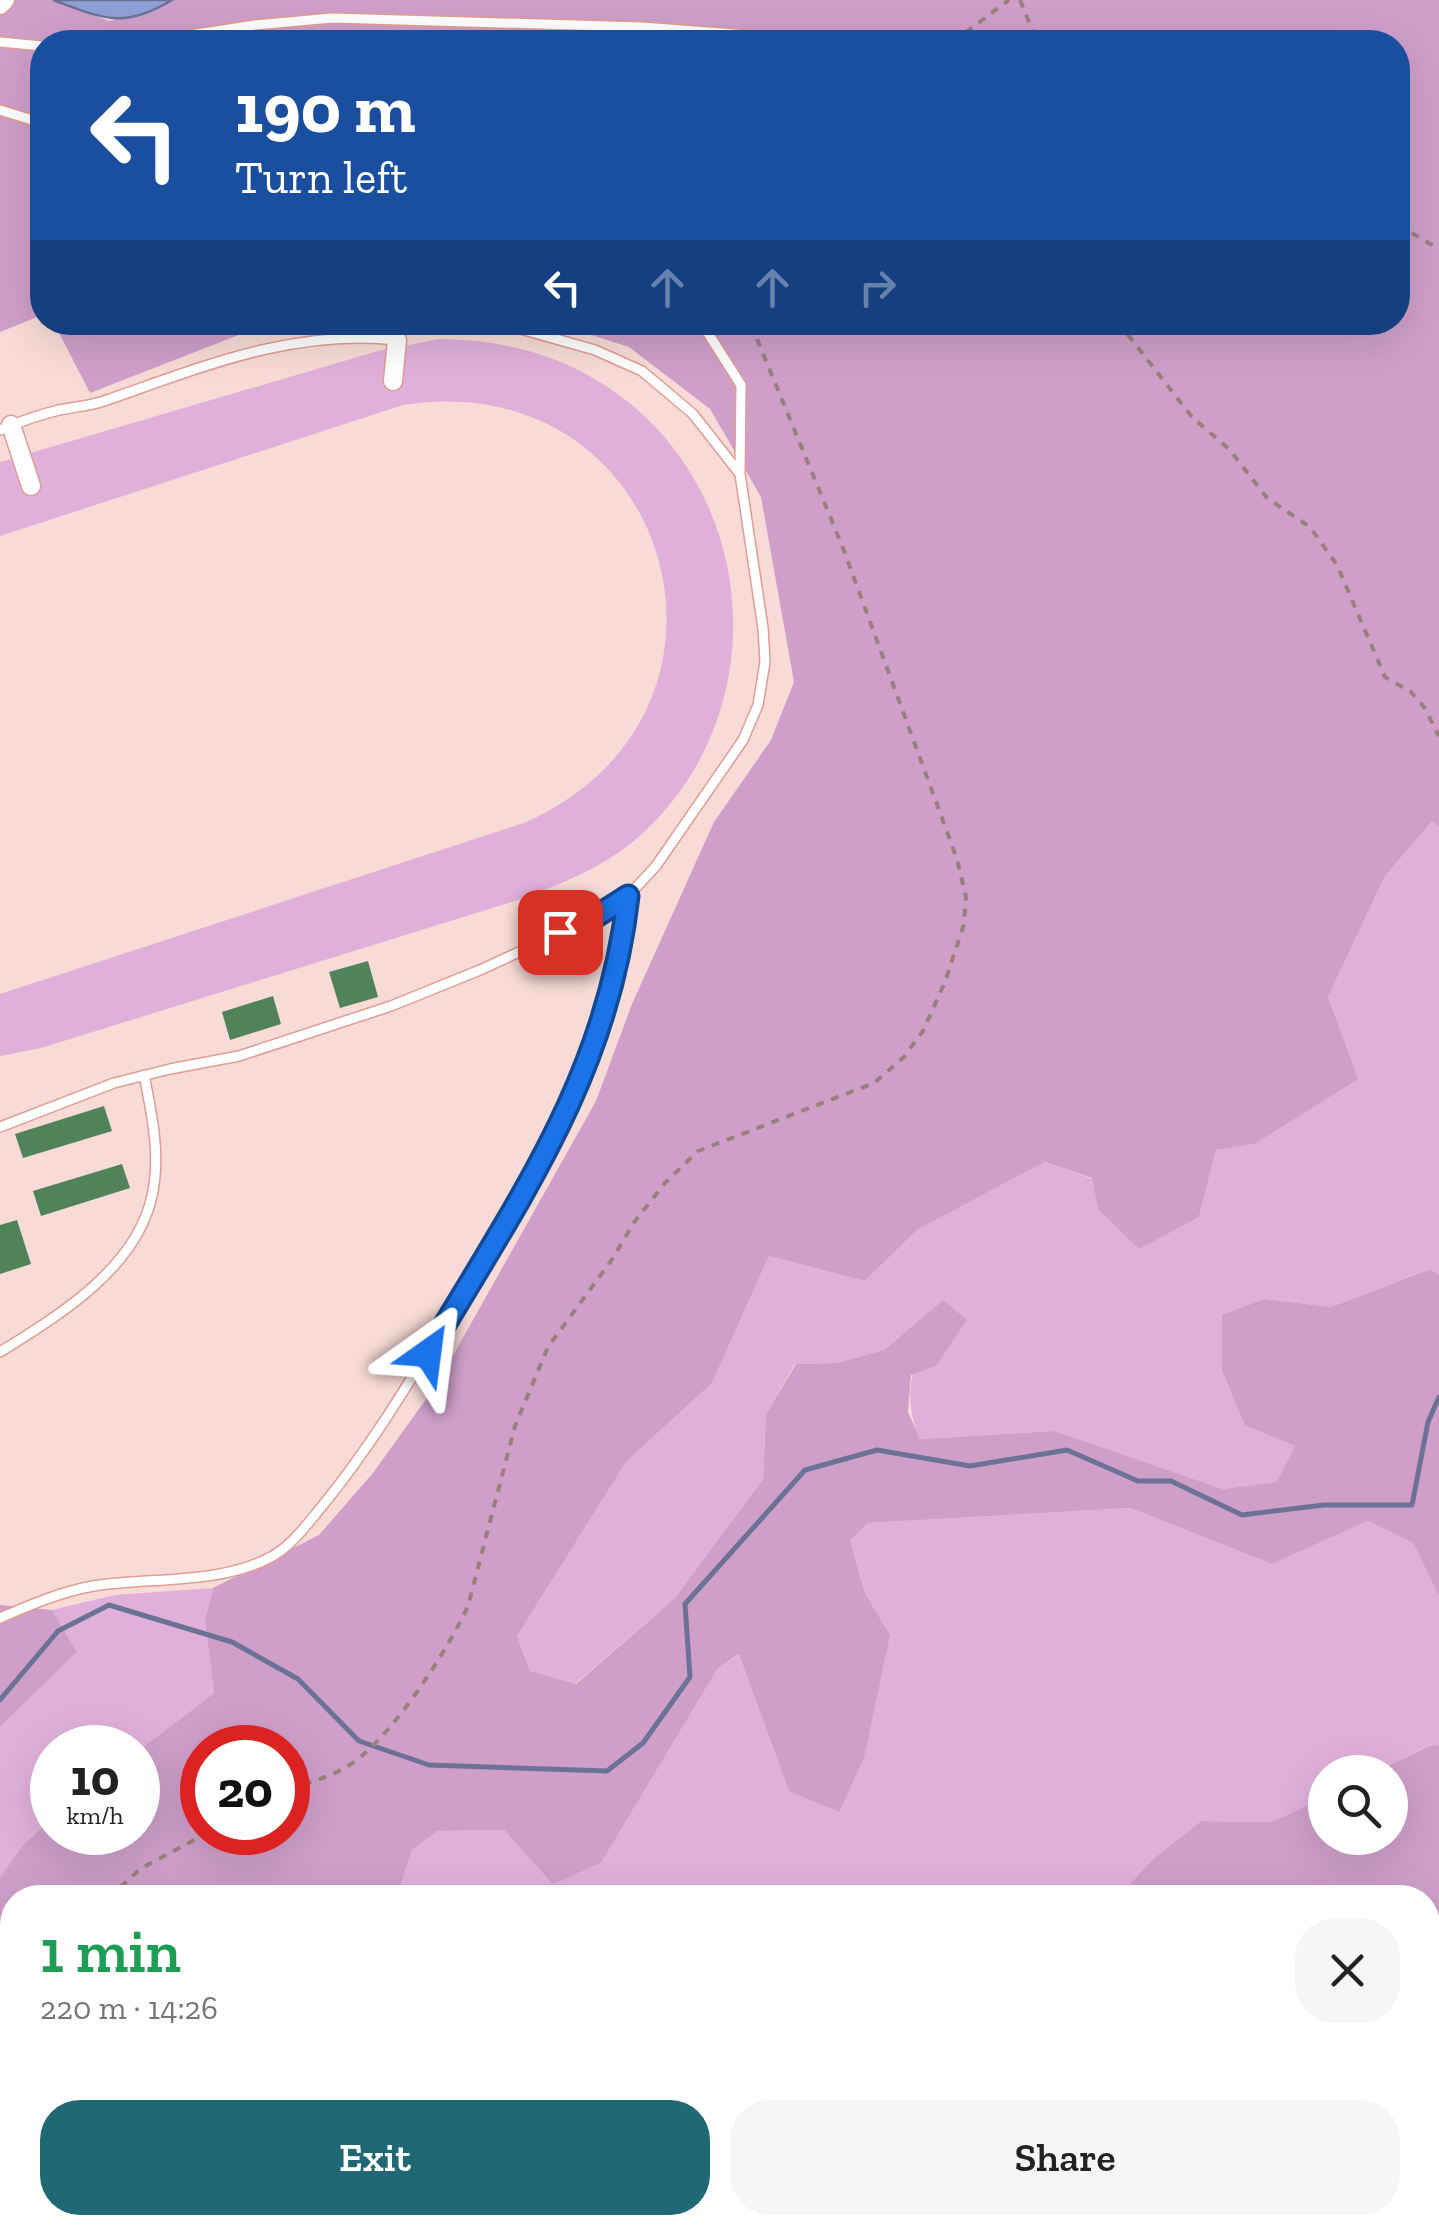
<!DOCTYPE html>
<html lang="en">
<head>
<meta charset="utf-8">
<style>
  :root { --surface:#fff; --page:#f6f6f6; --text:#222; --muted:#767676; --accent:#1f6874 }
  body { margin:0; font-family:"Zilla Slab",serif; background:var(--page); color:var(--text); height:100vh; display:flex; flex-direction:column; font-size:38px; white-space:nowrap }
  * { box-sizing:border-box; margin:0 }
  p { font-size:32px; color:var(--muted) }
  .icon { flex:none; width:55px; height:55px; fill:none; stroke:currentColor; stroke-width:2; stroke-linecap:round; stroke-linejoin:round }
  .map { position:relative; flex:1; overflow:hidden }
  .details { position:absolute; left:0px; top:1885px; width:1440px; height:350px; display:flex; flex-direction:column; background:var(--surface); border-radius:40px 40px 0 0; box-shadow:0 10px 40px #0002 }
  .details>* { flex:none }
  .hud { position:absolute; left:30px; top:30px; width:1380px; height:305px; border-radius:40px; box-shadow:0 10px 40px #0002; background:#1a4fa0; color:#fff; overflow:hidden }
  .tools { position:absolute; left:1308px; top:1755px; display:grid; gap:20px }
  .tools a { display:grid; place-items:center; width:100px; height:100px; border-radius:50%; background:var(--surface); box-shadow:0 10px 40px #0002; font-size:50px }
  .speed { position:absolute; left:30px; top:1725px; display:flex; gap:20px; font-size:50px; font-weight:700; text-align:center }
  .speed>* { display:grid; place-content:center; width:130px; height:130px; border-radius:50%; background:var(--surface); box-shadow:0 10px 40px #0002; line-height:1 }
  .speed small { font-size:25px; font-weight:400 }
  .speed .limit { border:15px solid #d22; background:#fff; color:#111 }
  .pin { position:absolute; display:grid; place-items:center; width:85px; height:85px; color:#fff; margin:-42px; border-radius:20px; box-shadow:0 5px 15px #0006 }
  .me { position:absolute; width:110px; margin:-55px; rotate:31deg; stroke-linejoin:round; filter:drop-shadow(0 0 8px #0008) }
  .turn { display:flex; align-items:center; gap:35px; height:210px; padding:0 40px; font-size:45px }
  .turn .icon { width:130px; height:130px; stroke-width:2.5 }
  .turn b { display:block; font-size:70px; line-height:85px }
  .lanes { display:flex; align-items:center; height:95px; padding:0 40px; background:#0003; justify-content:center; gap:50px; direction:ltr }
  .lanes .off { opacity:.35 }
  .round { display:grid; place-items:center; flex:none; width:105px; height:105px; border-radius:40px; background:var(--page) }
  .headline { display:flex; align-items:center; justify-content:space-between; height:170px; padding:0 40px }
  h1 { font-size:60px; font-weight:600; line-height:75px; color:#1e9e55 }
  .button { display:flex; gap:20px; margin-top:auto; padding:20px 40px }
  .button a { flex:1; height:115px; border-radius:40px; background:var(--accent); color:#fff; font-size:40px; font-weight:600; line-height:115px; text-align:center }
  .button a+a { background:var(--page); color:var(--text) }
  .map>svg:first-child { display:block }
  .green { fill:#e0b0db }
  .forest { fill:#cf9fca; fill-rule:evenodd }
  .water { fill:#8ea0d5; stroke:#6c7296; stroke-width:2.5 }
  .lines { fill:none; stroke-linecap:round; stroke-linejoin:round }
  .stream { stroke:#6c7296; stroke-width:5 }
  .building { fill:#50835a }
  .lane-casing { stroke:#e19d92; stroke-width:12 }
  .street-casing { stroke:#e19d92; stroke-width:21 }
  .path { stroke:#9a807c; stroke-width:4; stroke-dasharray:8 8; stroke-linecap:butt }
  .lane { stroke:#fff; stroke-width:9 }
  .street { stroke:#fff; stroke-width:18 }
  .route-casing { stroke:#114b97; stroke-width:25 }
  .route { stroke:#1a73e8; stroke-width:18 }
</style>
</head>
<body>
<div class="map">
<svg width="1439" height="2235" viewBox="0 0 1439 2235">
  <rect width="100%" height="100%" fill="#f8dbd6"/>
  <g class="green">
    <path d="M439 339C486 340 530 347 572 367 757 454 789 708 635 840 603 867 566 881 528 897L41 1048 0 1056V994L524 823C774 713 671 363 403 405L0 536V462L378 351Z"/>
    <path d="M1432 820 1439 827V1275L1429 1269 1331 1307 1265 1299 1295 1446 1277 1483 1223 1489 1055 1431 920 1439C896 1384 921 1351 943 1300L884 1350 836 1363 795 1364 766 1414 763 1479 675 1598 575 1684 530 1671 517 1636 626 1462 712 1383 769 1256 865 1281 917 1230 1045 1162 1199 1217 1216 1150 1255 1144 1357 1079 1328 997 1385 876Z"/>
    <path d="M1130 1508 1272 1564 1368 1521 1413 1543 1439 1596V1745L1428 1746 1375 1772H1325V1797L1272 1822 1201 1821 1153 1859 1118 1897 397 1898 412 1850 436 1831 504 1830 553 1883 601 1863 718 1668 740 1654 789 1791 890 1635 865 1593 850 1541 868 1523Z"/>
    <path d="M213 1588 205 1620 214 1693 138 1751V1748H52V1818L23 1845 0 1877V1727L77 1652 52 1610 115 1595Z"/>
  </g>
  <g class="forest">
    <path d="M0 0H53L109 21 155 10 172 0H1439V827L1432 821 1385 876 1328 997 1358 1079 1255 1144 1216 1150 1199 1217 1139 1249 1098 1209 1092 1178 1045 1162 917 1230 865 1281 769 1256 712 1383 626 1462 517 1636 530 1671 576 1684 675 1598 763 1479 766 1414 796 1364 836 1363 884 1350 943 1300 967 1320 936 1366 911 1375 908 1412 920 1439 1055 1431 1223 1489 1277 1482 1295 1446 1245 1425 1222 1370V1315L1265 1299 1331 1307 1430 1269 1439 1275V1596L1413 1543 1368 1521 1272 1564 1130 1508 868 1523 850 1541 865 1593 890 1635 864 1758 839 1812 789 1791 739 1654 718 1668 601 1863 553 1884 504 1830 437 1831 412 1850 397 1897 12 1898V2222H1428V1898L1118 1897 1153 1859 1201 1821 1272 1822 1325 1797V1838H1390V1772H1375L1429 1746 1439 1745V2235H0V2084L9 2073 0 2068V1877L23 1845 52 1818V1832H138V1751L214 1693 205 1620 213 1588 319 1535 373 1473 437 1384 596 1101 632 1004 714 822 771 740 794 682 761 497 710 409 629 347 554 323 1398 322V42H42V315L0 332ZM202 1748H288V1832H202Z"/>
    <path d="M253 322 254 329 90 393 54 323Z"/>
    <path d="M0 1605 52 1610 77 1652 0 1727Z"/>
  </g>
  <path class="water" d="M53 0H172C123 30 102 18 53 0Z"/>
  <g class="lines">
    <path class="stream" d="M0 1700 58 1631 109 1605 232 1642 298 1679 359 1741 429 1765 607 1771 643 1743 690 1677 685 1604 805 1470 877 1450 970 1466 1067 1450 1138 1481H1171L1242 1515 1324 1505H1412L1428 1422 1439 1397"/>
  </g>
  <g class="building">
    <path d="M368 961 378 997 340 1008 329 972Z"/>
    <path d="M273 996 281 1024 230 1040 222 1012Z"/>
    <path d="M104 1106 112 1131 23 1158 15 1134Z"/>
    <path d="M122 1164 130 1188 41 1216 33 1191Z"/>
    <path d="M17 1220 31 1264 0 1274V1225Z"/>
  </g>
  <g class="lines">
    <defs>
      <g id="lane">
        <path d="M0 42 42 46"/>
        <path d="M145 42 255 25 332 18 642 27 747 35 791 42"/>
        <path d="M0 110 42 123"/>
        <path d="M701 322 741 385 740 471"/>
        <path d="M0 430C19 422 38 415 59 410 74 407 89 406 104 401 200 368 293 328 397 340L407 322"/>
        <path d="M0 1127 114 1083 170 1069 239 1056 391 1006 480 970 595 917 628 896 656 866 743 740 758 705 765 662 763 628 740 474 693 414 642 371 595 350 496 322"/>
        <path d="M0 1352C58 1316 136 1269 152 1196 161 1156 152 1115 144 1075"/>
        <path d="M0 1618C30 1605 60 1592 93 1586 150 1577 219 1585 271 1557 291 1546 305 1527 319 1510 371 1447 412 1378 454 1309 497 1239 546 1169 577 1092 602 1029 620 963 628 896"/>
      </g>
      <g id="street">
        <path d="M0 5 5 0"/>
        <path d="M393 381 397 340"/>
        <path d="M11 425 31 486"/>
      </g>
    </defs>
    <use href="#lane" class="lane-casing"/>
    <use href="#street" class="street-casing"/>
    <g class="path">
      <path d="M1020 0 1037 42"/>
      <path d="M953 42 1009 0"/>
      <path d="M987 42C1010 35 1029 31 1052 42"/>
      <path d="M1398 225 1439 249"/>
      <path d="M1118 322 1192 417 1229 449 1267 498 1310 527 1337 565 1385 677 1411 692 1424 707 1439 736"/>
      <path d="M288 1788C308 1783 328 1778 346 1767 388 1744 448 1650 468 1606L515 1426 548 1347 611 1261 635 1221 665 1183 698 1151 874 1083 904 1057 923 1031 945 982 964 924 966 897 957 859 843 548 750 322"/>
      <path d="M109 1898 140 1869 209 1832"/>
      <path d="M1428 1975 1439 1966"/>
      <path d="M262 2222 278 2235"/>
      <path d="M1162 2235 1172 2222"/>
    </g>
    <use href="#lane" class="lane"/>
    <use href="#street" class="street"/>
  </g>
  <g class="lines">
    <defs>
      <path id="route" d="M428 1353C517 1202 608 1076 628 896L595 917 560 932"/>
    </defs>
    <use href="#route" class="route-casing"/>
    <use href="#route" class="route"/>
  </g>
</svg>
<div class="tools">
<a><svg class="icon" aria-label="search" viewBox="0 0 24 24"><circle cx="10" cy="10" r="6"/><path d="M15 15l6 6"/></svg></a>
</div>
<div class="speed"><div>10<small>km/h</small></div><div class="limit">20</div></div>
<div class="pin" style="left:560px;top:932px;background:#d93025"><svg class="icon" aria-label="arrive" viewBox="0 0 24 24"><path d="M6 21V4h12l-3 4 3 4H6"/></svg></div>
<svg class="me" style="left:428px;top:1353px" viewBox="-20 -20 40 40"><path d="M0-17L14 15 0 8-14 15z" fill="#1a73e8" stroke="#fff" stroke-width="4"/></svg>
<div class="hud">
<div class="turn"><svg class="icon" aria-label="left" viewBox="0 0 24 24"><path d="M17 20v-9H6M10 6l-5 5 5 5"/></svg><div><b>190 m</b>Turn left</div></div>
<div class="lanes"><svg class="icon" aria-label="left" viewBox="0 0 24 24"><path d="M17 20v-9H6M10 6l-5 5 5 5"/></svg><svg class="icon off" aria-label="ahead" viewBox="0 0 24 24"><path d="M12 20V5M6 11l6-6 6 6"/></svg><svg class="icon off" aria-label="ahead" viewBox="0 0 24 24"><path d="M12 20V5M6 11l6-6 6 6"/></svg><svg class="icon off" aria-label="right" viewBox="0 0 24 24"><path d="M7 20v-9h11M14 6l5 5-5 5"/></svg></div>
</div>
<section class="details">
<div class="headline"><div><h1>1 min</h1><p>220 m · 14:26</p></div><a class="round"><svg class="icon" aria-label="close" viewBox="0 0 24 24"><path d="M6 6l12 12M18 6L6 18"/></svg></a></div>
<div class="button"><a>Exit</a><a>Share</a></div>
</section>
</div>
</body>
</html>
